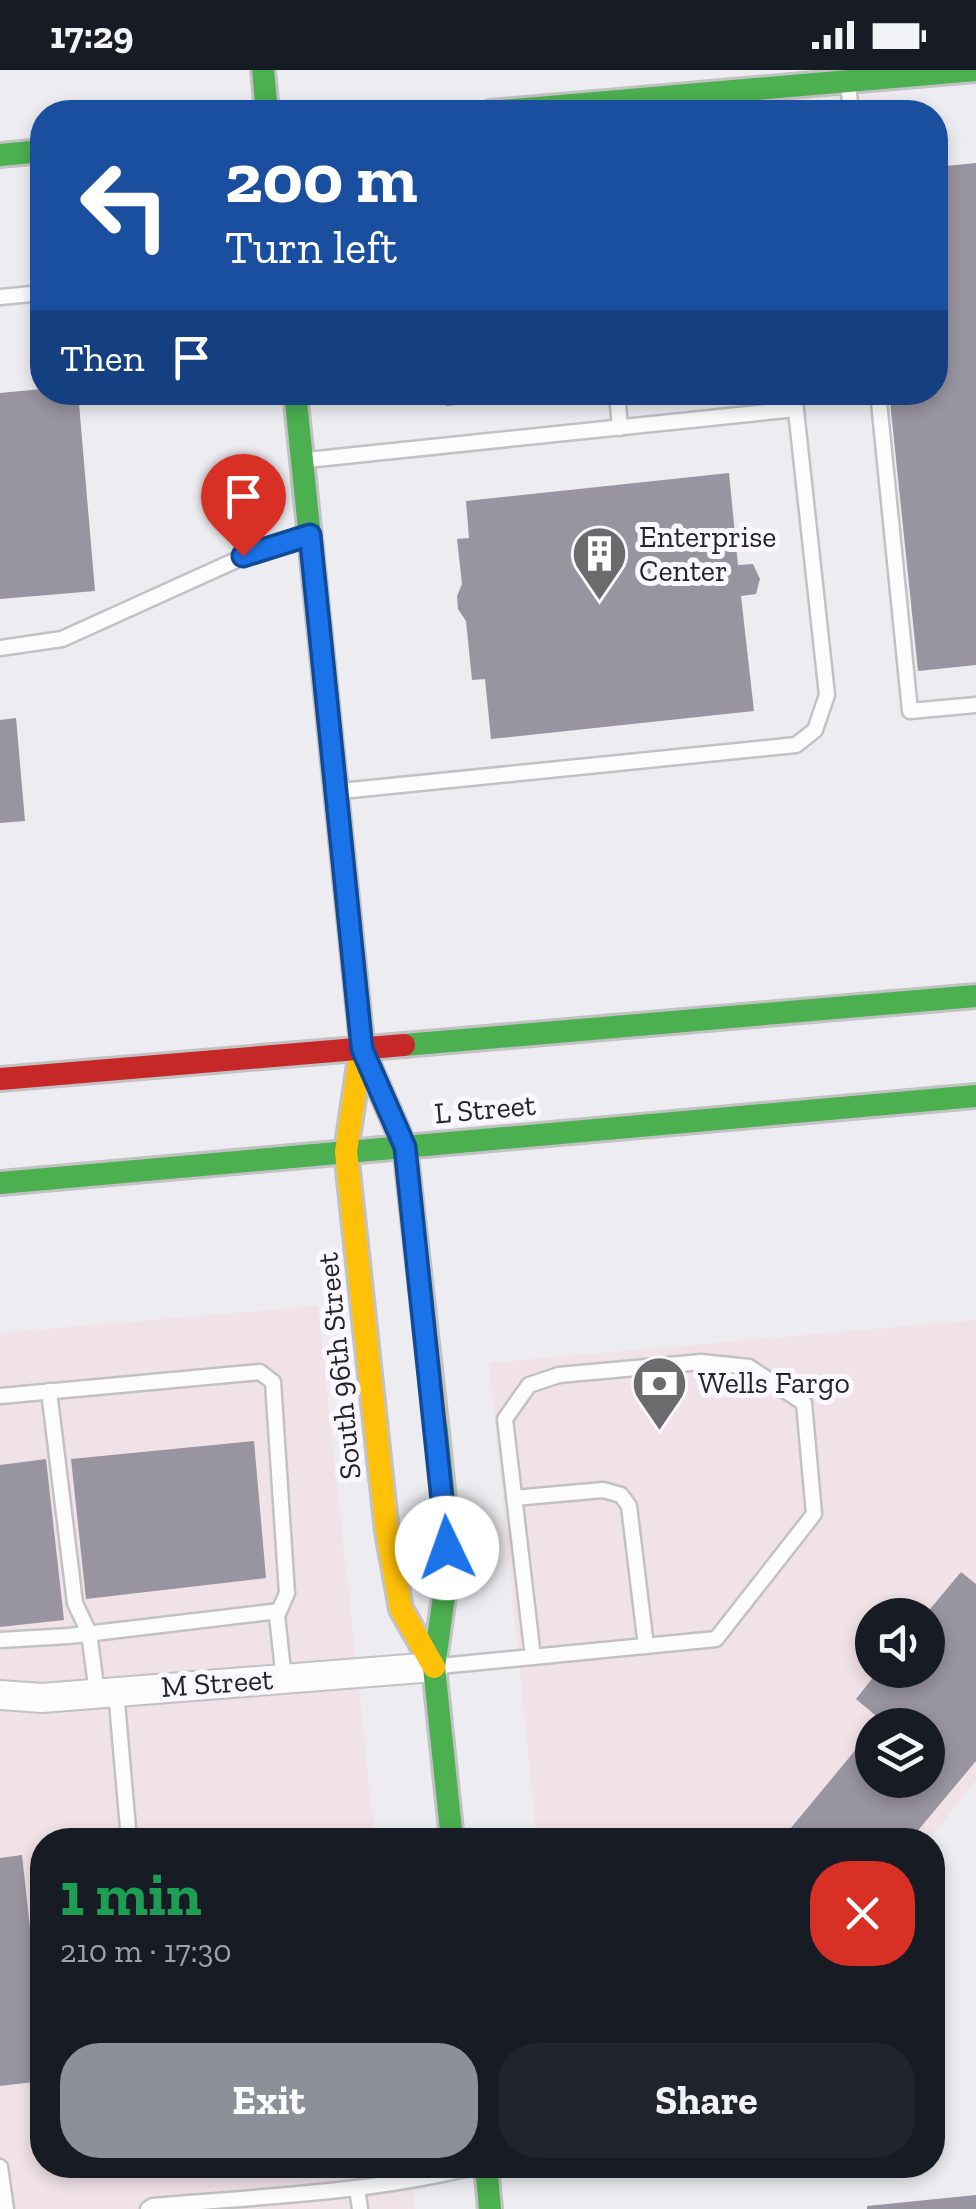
<!DOCTYPE html>
<html lang="en">
<head>
<meta charset="utf-8">
<style>
  :root { --surface:#171b24; --page:#20242c; --text:#f1f3f6; --muted:#9ea1a6; --accent:#8c9099 }
  body { margin:0; font-family:"Zilla Slab",serif; background:var(--page); color:var(--text); height:100vh; display:flex; flex-direction:column; font-size:38px; white-space:nowrap }
  * { box-sizing:border-box; margin:0 }
  p { font-size:32px; color:var(--muted) }
  .icon { flex:none; width:55px; height:55px; fill:none; stroke:currentColor; stroke-width:2; stroke-linecap:round; stroke-linejoin:round }
  .map { position:relative; flex:1; overflow:hidden }
  .panel { position:absolute; left:30px; top:1758px; width:915px; height:350px; display:flex; flex-direction:column; background:var(--surface); border-radius:40px; box-shadow:0 5px 15px #0003 }
  .panel>* { flex:none }
  .guide { position:absolute; left:30px; top:30px; width:918px; height:305px; border-radius:40px; box-shadow:0 5px 15px #0003; background:#1a4fa0; color:#fff; overflow:hidden }
  .fabs { position:absolute; left:855px; top:1528px; display:grid; gap:20px }
  .fabs a { display:grid; place-items:center; width:90px; height:90px; border-radius:50%; background:var(--surface); box-shadow:0 5px 15px #0003; font-size:50px }
  .pin { position:absolute; display:grid; place-items:center; width:85px; height:85px; color:#fff; margin:-102px -42px; border-radius:50% 50% 50% 0; rotate:-45deg; box-shadow:0 0 10px #0007 }
  .pin .icon { rotate:45deg }
  .me { position:absolute; width:110px; margin:-55px; rotate:357deg; stroke-linejoin:round; filter:drop-shadow(0 0 8px #0008) }
  .turn { display:flex; align-items:center; gap:35px; height:210px; padding:0 30px; font-size:45px }
  .turn .icon { width:130px; height:130px; stroke-width:2.5 }
  .turn b { display:block; font-size:70px; line-height:85px }
  .then { display:flex; align-items:center; height:95px; padding:0 30px; background:#0003; gap:20px; font-size:38px }
  .round { display:grid; place-items:center; flex:none; width:105px; height:105px; border-radius:40px; background:var(--page) }
  .summary { display:flex; align-items:center; justify-content:space-between; height:170px; padding:0 30px }
  h1 { font-size:60px; font-weight:700; line-height:75px; color:#1e9e55 }
  .cta { display:flex; gap:20px; margin-top:auto; padding:20px 30px }
  .cta a { flex:1; height:115px; border-radius:40px; background:var(--accent); color:#fff; font-size:40px; font-weight:700; line-height:115px; text-align:center }
  .cta a+a { background:var(--page); color:var(--text) }
  .status { display:flex; justify-content:space-between; align-items:center; height:70px; padding:0 50px; background:var(--surface); direction:ltr }
  .status svg { height:28px; fill:currentColor }
  .map>svg:first-child { display:block }
  .commercial { fill:#f1e2e7; fill-rule:evenodd }
  .building { fill:#9894a0 }
  .lines { fill:none; stroke-linecap:round; stroke-linejoin:round }
  .lane-casing { stroke:#c2c2c5; stroke-width:19 }
  .street-casing { stroke:#c2c2c5; stroke-width:32 }
  .fast-casing { stroke:#c2c2c5; stroke-width:28 }
  .slow-casing { stroke:#c2c2c5; stroke-width:28 }
  .jam-casing { stroke:#c2c2c5; stroke-width:28 }
  .lane { stroke:#fcfcfd; stroke-width:14 }
  .street { stroke:#fcfcfd; stroke-width:28 }
  .fast { stroke:#4caf50; stroke-width:22 }
  .slow { stroke:#ffc107; stroke-width:22 }
  .jam { stroke:#c62828; stroke-width:22 }
  .route-casing { stroke:#114b97; stroke-width:25 }
  .route { stroke:#1a73e8; stroke-width:18 }
  .labels { text-anchor:middle; stroke-width:10; stroke-linejoin:round; paint-order:stroke }
  .poi-label { font-size:30px; fill:#252427; stroke:#faf8fe; text-anchor:start }
  .street-label { font-size:30px; fill:#252427; stroke:#faf8fe }
</style>
</head>
<body>
<div class="status"><b>17:29</b><svg viewBox="0 0 49 12"><path d="M0 12V9h3v3zM5 12V6h3v6zM10 12V3h3v9zM15 12V0h3v12zM26 1h20v11H26zM47 4h2v5h-2z"/></svg></div>
<div class="map">
<svg width="976" height="2139" viewBox="0 0 976 2139">
  <rect width="100%" height="100%" fill="#edecf0"/>
  <g class="commercial">
    <path d="M318 1236 375 1770H42V2095H411L415 2139H0V1263Z"/>
    <path d="M976 1250V1710L929 1770H537L489 1293ZM872 1545H928V1600H872ZM872 1655H928V1710H872Z"/>
  </g>
  <g class="building">
    <path d="M976 93V595L918 601 889 322H935V97Z"/>
    <path d="M42 319V322H78L95 521 0 529V323Z"/>
    <path d="M444 322H565V325L446 336Z"/>
    <path d="M729 403 738 495 753 494 760 509 756 524 741 526 754 641 491 669 485 609 472 610 466 551 458 539 457 526 462 514 457 469 469 468 466 431Z"/>
    <path d="M16 648 25 751 0 753V650Z"/>
    <path d="M254 1371 266 1508 86 1529 71 1389Z"/>
    <path d="M46 1389 64 1550 0 1557V1395Z"/>
    <path d="M961 1502 976 1514V1691L910 1770H781L872 1660V1710H928V1655H877L881 1650 856 1629 879 1600H928V1545H925Z"/>
    <path d="M22 1785 42 1968V2011L0 2016V1788Z"/>
    <path d="M976 2125V2139H867V2136Z"/>
  </g>
  <g class="lines">
    <defs>
      <g id="lane">
        <path d="M848 14 851 42"/>
        <path d="M0 227 42 223"/>
        <path d="M617 322 620 358"/>
        <path d="M878 322 910 641 976 635"/>
        <path d="M307 390 796 339"/>
        <path d="M0 578 62 569 243 487 304 466"/>
        <path d="M341 721 796 675 815 660 827 625 794 322"/>
        <path d="M49 1321 75 1533 89 1563 97 1623"/>
        <path d="M0 1326 260 1302 273 1312 287 1523 277 1546 284 1609"/>
        <path d="M514 1428 603 1420 621 1425 629 1436 646 1576"/>
        <path d="M0 1570 69 1566 279 1541"/>
        <path d="M440 1596 716 1569 814 1444 804 1333 749 1297 701 1292 559 1305 529 1315 505 1349 533 1587"/>
        <path d="M116 1621 129 1770"/>
        <path d="M0 2097 6 2139"/>
        <path d="M357 2118 360 2139"/>
        <path d="M148 2139 153 2136C263 2126 374 2123 481 2095"/>
      </g>
      <path id="street" d="M0 1625 42 1628 434 1597"/>
      <g id="fast">
        <path d="M263 0 267 42"/>
        <path d="M491 42 976 0"/>
        <path d="M0 85 42 81"/>
        <path d="M295 322 362 974"/>
        <path d="M404 975 976 926"/>
        <path d="M0 1113 976 1026"/>
        <path d="M436 1353 444 1429 446 1512 434 1597 452 1770"/>
        <path d="M486 2095 490 2139"/>
      </g>
      <g id="slow">
        <path d="M362 974 346 1082 387 1462 401 1539 434 1597"/>
        <path d="M362 979 405 1077 436 1353"/>
      </g>
      <path id="jam" d="M0 1009 404 975"/>
    </defs>
    <use href="#lane" class="lane-casing"/>
    <use href="#street" class="street-casing"/>
    <use href="#fast" class="fast-casing"/>
    <use href="#slow" class="slow-casing"/>
    <use href="#jam" class="jam-casing"/>
    <use href="#lane" class="lane"/>
    <use href="#street" class="street"/>
    <use href="#fast" class="fast"/>
    <use href="#slow" class="slow"/>
    <use href="#jam" class="jam"/>
  </g>
  <g class="lines">
    <defs>
      <path id="route" d="M243 486 310 465 362 979 405 1077 447 1478"/>
    </defs>
    <use href="#route" class="route-casing"/>
    <use href="#route" class="route"/>
  </g>
  <defs>
    <symbol id="building-pin" viewBox="-11 -11 22 30"><path d="M0 17L-7.5 6A9.5 9.5 0 1 1 7.5 6Z" fill="#6b6a6d" stroke="#faf8fe"/><path d="M-4-6H4V6H1V3H-1V6H-4ZM-2.5-4.3h1.7v1.8h-1.7ZM.8-4.3h1.7v1.8H.8ZM-2.5-1h1.7V.8h-1.7ZM.8-1h1.7V.8H.8Z" fill="#fff"/></symbol>
    <symbol id="bank-pin" viewBox="-11 -11 22 30"><path d="M0 17L-7.5 6A9.5 9.5 0 1 1 7.5 6Z" fill="#6b6a6d" stroke="#faf8fe"/><path d="M-6-4H6V4H-6ZM0-2.3a2.3 2.3 0 1 0 0 4.6a2.3 2.3 0 1 0 0-4.6Z" fill="#fff"/></symbol>
  </defs>
  <g fill-rule="evenodd">
    <use href="#building-pin" x="568" y="452" width="63" height="86"/>
    <use href="#bank-pin" x="628" y="1282" width="63" height="86"/>
  </g>
  <g class="labels">
    <g class="poi-label">
      <text x="639" y="477">Enterprise<tspan x="639" dy="34">Center</tspan></text>
      <text x="698" y="1323">Wells Fargo</text>
    </g>
    <g class="street-label">
      <text transform="translate(485 1039) rotate(-5)" y="10">L Street</text>
      <text transform="translate(339 1296) rotate(-96)" y="10">South 96th Street</text>
      <text transform="translate(217 1613) rotate(-4)" y="10">M Street</text>
    </g>
  </g>
</svg>
<div class="fabs">
<a><svg class="icon" aria-label="sound" viewBox="0 0 24 24"><path d="M4 9h4l5-4v14l-5-4H4zM17 9q2 3 0 6"/></svg></a>
<a><svg class="icon" aria-label="layers" viewBox="0 0 24 24"><path d="M12 4l9 5-9 5-9-5zM3 14l9 5 9-5"/></svg></a>
</div>
<div class="pin" style="left:243px;top:486px;background:#d93025"><svg class="icon" aria-label="arrive" viewBox="0 0 24 24"><path d="M6 21V4h12l-3 4 3 4H6"/></svg></div>
<svg class="me" style="left:447px;top:1478px" viewBox="-20 -20 40 40"><circle r="19" fill="#fff"/><path d="M0-13L10 11 0 6-10 11z" fill="#1a73e8"/></svg>
<div class="guide">
<div class="turn"><svg class="icon" aria-label="left" viewBox="0 0 24 24"><path d="M17 20v-9H6M10 6l-5 5 5 5"/></svg><div><b>200 m</b>Turn left</div></div>
<div class="then">Then<svg class="icon" aria-label="arrive" viewBox="0 0 24 24"><path d="M6 21V4h12l-3 4 3 4H6"/></svg></div>
</div>
<section class="panel">
<div class="summary"><div><h1>1 min</h1><p>210 m · 17:30</p></div><a class="round" style="background:#d93025;color:#fff"><svg class="icon" aria-label="close" viewBox="0 0 24 24"><path d="M6 6l12 12M18 6L6 18"/></svg></a></div>
<div class="cta"><a>Exit</a><a>Share</a></div>
</section>
</div>
</body>
</html>
